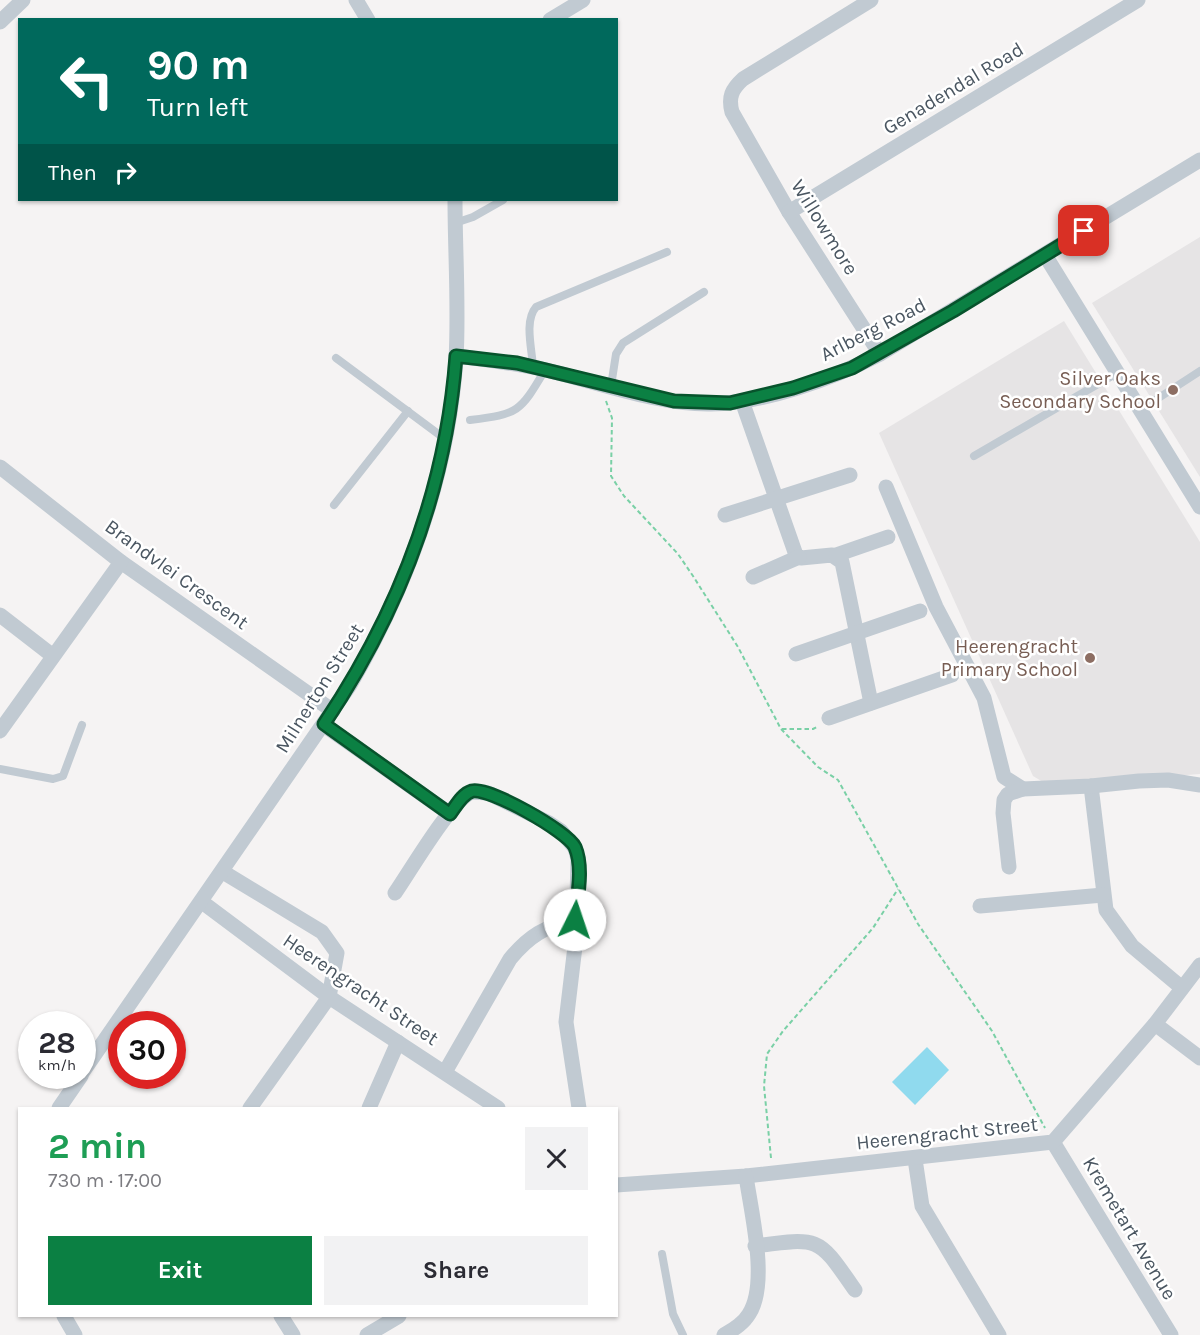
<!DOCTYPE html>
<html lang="en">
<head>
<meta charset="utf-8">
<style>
  :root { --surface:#fff; --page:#f2f2f3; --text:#2b2b33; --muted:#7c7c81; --accent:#0b8043 }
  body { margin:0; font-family:Karla,sans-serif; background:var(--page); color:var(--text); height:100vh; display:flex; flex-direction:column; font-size:22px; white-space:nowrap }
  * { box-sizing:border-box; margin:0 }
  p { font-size:20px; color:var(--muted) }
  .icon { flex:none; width:33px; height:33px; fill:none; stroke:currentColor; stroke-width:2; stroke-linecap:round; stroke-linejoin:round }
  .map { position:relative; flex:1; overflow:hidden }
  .sheet { position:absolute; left:18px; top:1107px; width:600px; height:210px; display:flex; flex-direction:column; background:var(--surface); border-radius:0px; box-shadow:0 2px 4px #0004 }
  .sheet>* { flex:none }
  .guide { position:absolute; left:18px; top:18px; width:600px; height:183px; border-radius:0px; box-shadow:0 2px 4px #0004; background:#00695c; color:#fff; overflow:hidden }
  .speed { position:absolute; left:18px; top:1011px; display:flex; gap:12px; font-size:30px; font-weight:700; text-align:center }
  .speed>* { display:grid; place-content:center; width:78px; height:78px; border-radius:50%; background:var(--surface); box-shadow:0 2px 4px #0004; line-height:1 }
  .speed small { font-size:15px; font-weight:400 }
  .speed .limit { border:9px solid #d22; background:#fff; color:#111 }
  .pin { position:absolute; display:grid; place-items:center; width:51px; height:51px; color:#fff; margin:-26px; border-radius:12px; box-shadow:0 3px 9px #0006 }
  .me { position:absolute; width:66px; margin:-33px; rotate:4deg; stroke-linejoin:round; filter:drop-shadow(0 0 4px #0008) }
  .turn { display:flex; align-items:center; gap:21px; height:126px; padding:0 30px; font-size:27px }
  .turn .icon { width:78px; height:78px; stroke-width:2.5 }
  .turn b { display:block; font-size:42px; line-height:51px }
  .then { display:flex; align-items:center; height:57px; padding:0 30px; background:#0003; gap:12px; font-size:22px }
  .round { display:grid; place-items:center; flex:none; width:63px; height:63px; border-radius:0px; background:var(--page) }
  .overview { display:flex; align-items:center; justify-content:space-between; height:102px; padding:0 30px }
  h1 { font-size:36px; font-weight:700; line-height:45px; color:#1e9e55 }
  .primary-button { display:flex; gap:12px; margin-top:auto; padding:12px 30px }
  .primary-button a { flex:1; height:69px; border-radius:0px; background:var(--accent); color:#fff; font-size:24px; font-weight:700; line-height:69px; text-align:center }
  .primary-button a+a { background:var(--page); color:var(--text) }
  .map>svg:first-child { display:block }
  .education { fill:#e6e4e5 }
  .water { fill:#90daee }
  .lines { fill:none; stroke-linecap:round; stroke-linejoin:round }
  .path { stroke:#7ad0a6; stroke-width:2; stroke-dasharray:4.5 3; stroke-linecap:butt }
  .service { stroke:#c1cad2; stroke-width:8 }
  .minor { stroke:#c1cad2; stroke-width:15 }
  .route-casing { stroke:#07532c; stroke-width:15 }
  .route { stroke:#0b8043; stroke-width:10 }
  .education-dot { fill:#8d6e63; stroke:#fff; stroke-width:2 }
  .labels { text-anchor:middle; stroke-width:5; stroke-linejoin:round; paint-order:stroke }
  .street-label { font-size:20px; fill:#4a5661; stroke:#fff }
  .education-label { font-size:20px; fill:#785e54; stroke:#fff; text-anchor:end }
</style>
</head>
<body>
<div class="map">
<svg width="1200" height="1335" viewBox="0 0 1200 1335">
  <rect width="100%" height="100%" fill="#f5f3f3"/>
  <g class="education">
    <path d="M1200 237V477L1092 303Z"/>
    <path d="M1064 321 1200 542V774L1048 785 1033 776 879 433Z"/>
  </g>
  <path class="water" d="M927 1047 949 1070 915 1105 892 1082Z"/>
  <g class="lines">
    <g class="path">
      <path d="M606 401 612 418 611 476 624 496 678 554 693 576 738 647 781 729 818 767 838 780 918 924 992 1031 1045 1128"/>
      <path d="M782 729H813L817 727"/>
      <path d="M771 1158 764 1086 767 1054 783 1031 873 928 898 889"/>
    </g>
    <g class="service">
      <path d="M455 223 473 217 503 200"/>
      <path d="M336 358 445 439"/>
      <path d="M533 367C532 349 524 321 536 307L667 252"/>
      <path d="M611 386 616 354 623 343 704 292"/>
      <path d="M1140 410 1200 371"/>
      <path d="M470 420C519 414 520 412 545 370"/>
      <path d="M974 456 1117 373"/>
      <path d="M334 505 408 411"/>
      <path d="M0 769 53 779 63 776 82 725"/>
      <path d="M662 1254 673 1314 683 1335"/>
    </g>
    <g class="minor">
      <path d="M356 0 368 20"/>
      <path d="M871 0 743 79C732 89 728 97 732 112L789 212 880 354"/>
      <path d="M550 20 583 0"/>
      <path d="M0 22 23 0"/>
      <path d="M789 212 1138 0"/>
      <path d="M1045 255 1200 507"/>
      <path d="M456 356C486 360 516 363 546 370 597 382 658 405 711 404 764 403 832 379 880 354L1200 160"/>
      <path d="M742 401 796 555 801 558 832 555 842 562 871 703"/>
      <path d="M0 467 121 562 333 711"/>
      <path d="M886 487 936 607 984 698 1004 777 1023 789"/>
      <path d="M725 515 850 475"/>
      <path d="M836 555 888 537"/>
      <path d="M753 577 799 557"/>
      <path d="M0 615 53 656"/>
      <path d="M796 654 920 611"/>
      <path d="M829 718 952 675"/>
      <path d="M324 725 450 814"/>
      <path d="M0 731 121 562"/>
      <path d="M1091 786 1106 910 1132 946 1182 988"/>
      <path d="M1009 867 1003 813 1004 800 1008 794 1023 789 1091 786 1139 781 1168 780 1200 785"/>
      <path d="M223 872 322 932 337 953 329 997 250 1108"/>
      <path d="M395 893C411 870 449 804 471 792L488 793 549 823 561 831 575 848 578 859 576 938 566 1022 579 1108"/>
      <path d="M202 902 329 997 498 1108"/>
      <path d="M980 906 1103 895"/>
      <path d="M1155 1024 1200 1058"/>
      <path d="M445 1072 510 959C529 936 545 926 575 920"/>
      <path d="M82 1073 350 685C408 585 448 475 456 359 459 308 455 251 455 200"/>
      <path d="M59 1108 81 1076"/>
      <path d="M369 1108 398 1042"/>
      <path d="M1053 1142 1171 1335"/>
      <path d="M915 1159 922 1206 999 1335"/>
      <path d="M616 1185 746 1176 1053 1142 1155 1024 1200 965"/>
      <path d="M755 1246C821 1237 818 1237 855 1290"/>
      <path d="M64 1316 75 1335"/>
      <path d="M281 1316 293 1335"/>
      <path d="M367 1335 399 1316"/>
      <path d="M724 1335C734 1329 743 1324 749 1314 769 1283 751 1212 746 1176"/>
    </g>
  </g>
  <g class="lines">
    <defs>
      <path id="route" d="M575 920C577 898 584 868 575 847 567 831 489 787 472 791 462 794 456 806 450 814L324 724C399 612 446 491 456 356L517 363 674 401 730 403 793 388 852 368 953 311 1084 231"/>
    </defs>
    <use href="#route" class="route-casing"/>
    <use href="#route" class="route"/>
  </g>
  <g class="education-dot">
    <circle cx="1173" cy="390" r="6"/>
    <circle cx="1090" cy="658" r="6"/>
  </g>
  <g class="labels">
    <g class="street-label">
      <text transform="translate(953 88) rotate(-31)" y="7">Genadendal Road</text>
      <text transform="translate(825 227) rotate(58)" y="7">Willowmore</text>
      <text transform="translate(873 329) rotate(-27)" y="7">Arlberg Road</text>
      <text transform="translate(177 574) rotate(36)" y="7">Brandvlei Crescent</text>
      <text transform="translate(319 688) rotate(-58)" y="7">Milnerton Street</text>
      <text transform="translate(361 989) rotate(34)" y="7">Heerengracht Street</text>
      <text transform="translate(947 1133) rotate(-6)" y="7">Heerengracht Street</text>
      <text transform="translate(1130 1228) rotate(59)" y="7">Kremetart Avenue</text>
    </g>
    <g class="education-label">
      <text x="1161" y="385">Silver Oaks<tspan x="1161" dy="23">Secondary School</tspan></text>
      <text x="1078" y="653">Heerengracht<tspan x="1078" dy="23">Primary School</tspan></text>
    </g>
  </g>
</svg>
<div class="speed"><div>28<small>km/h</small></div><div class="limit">30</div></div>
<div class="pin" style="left:1084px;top:231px;background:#d93025"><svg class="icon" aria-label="arrive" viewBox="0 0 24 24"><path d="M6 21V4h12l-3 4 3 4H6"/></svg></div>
<svg class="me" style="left:575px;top:920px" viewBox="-20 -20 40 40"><circle r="19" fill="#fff"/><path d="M0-13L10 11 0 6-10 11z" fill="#0b8043"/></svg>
<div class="guide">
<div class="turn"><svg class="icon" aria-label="left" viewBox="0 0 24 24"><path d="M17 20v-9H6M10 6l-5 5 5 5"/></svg><div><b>90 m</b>Turn left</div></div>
<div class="then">Then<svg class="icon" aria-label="right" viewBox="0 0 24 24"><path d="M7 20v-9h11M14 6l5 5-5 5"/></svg></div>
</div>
<section class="sheet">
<div class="overview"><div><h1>2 min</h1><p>730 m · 17:00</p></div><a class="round"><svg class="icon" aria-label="close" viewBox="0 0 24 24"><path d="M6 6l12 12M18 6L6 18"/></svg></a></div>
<div class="primary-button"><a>Exit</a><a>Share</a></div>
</section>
</div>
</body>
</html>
